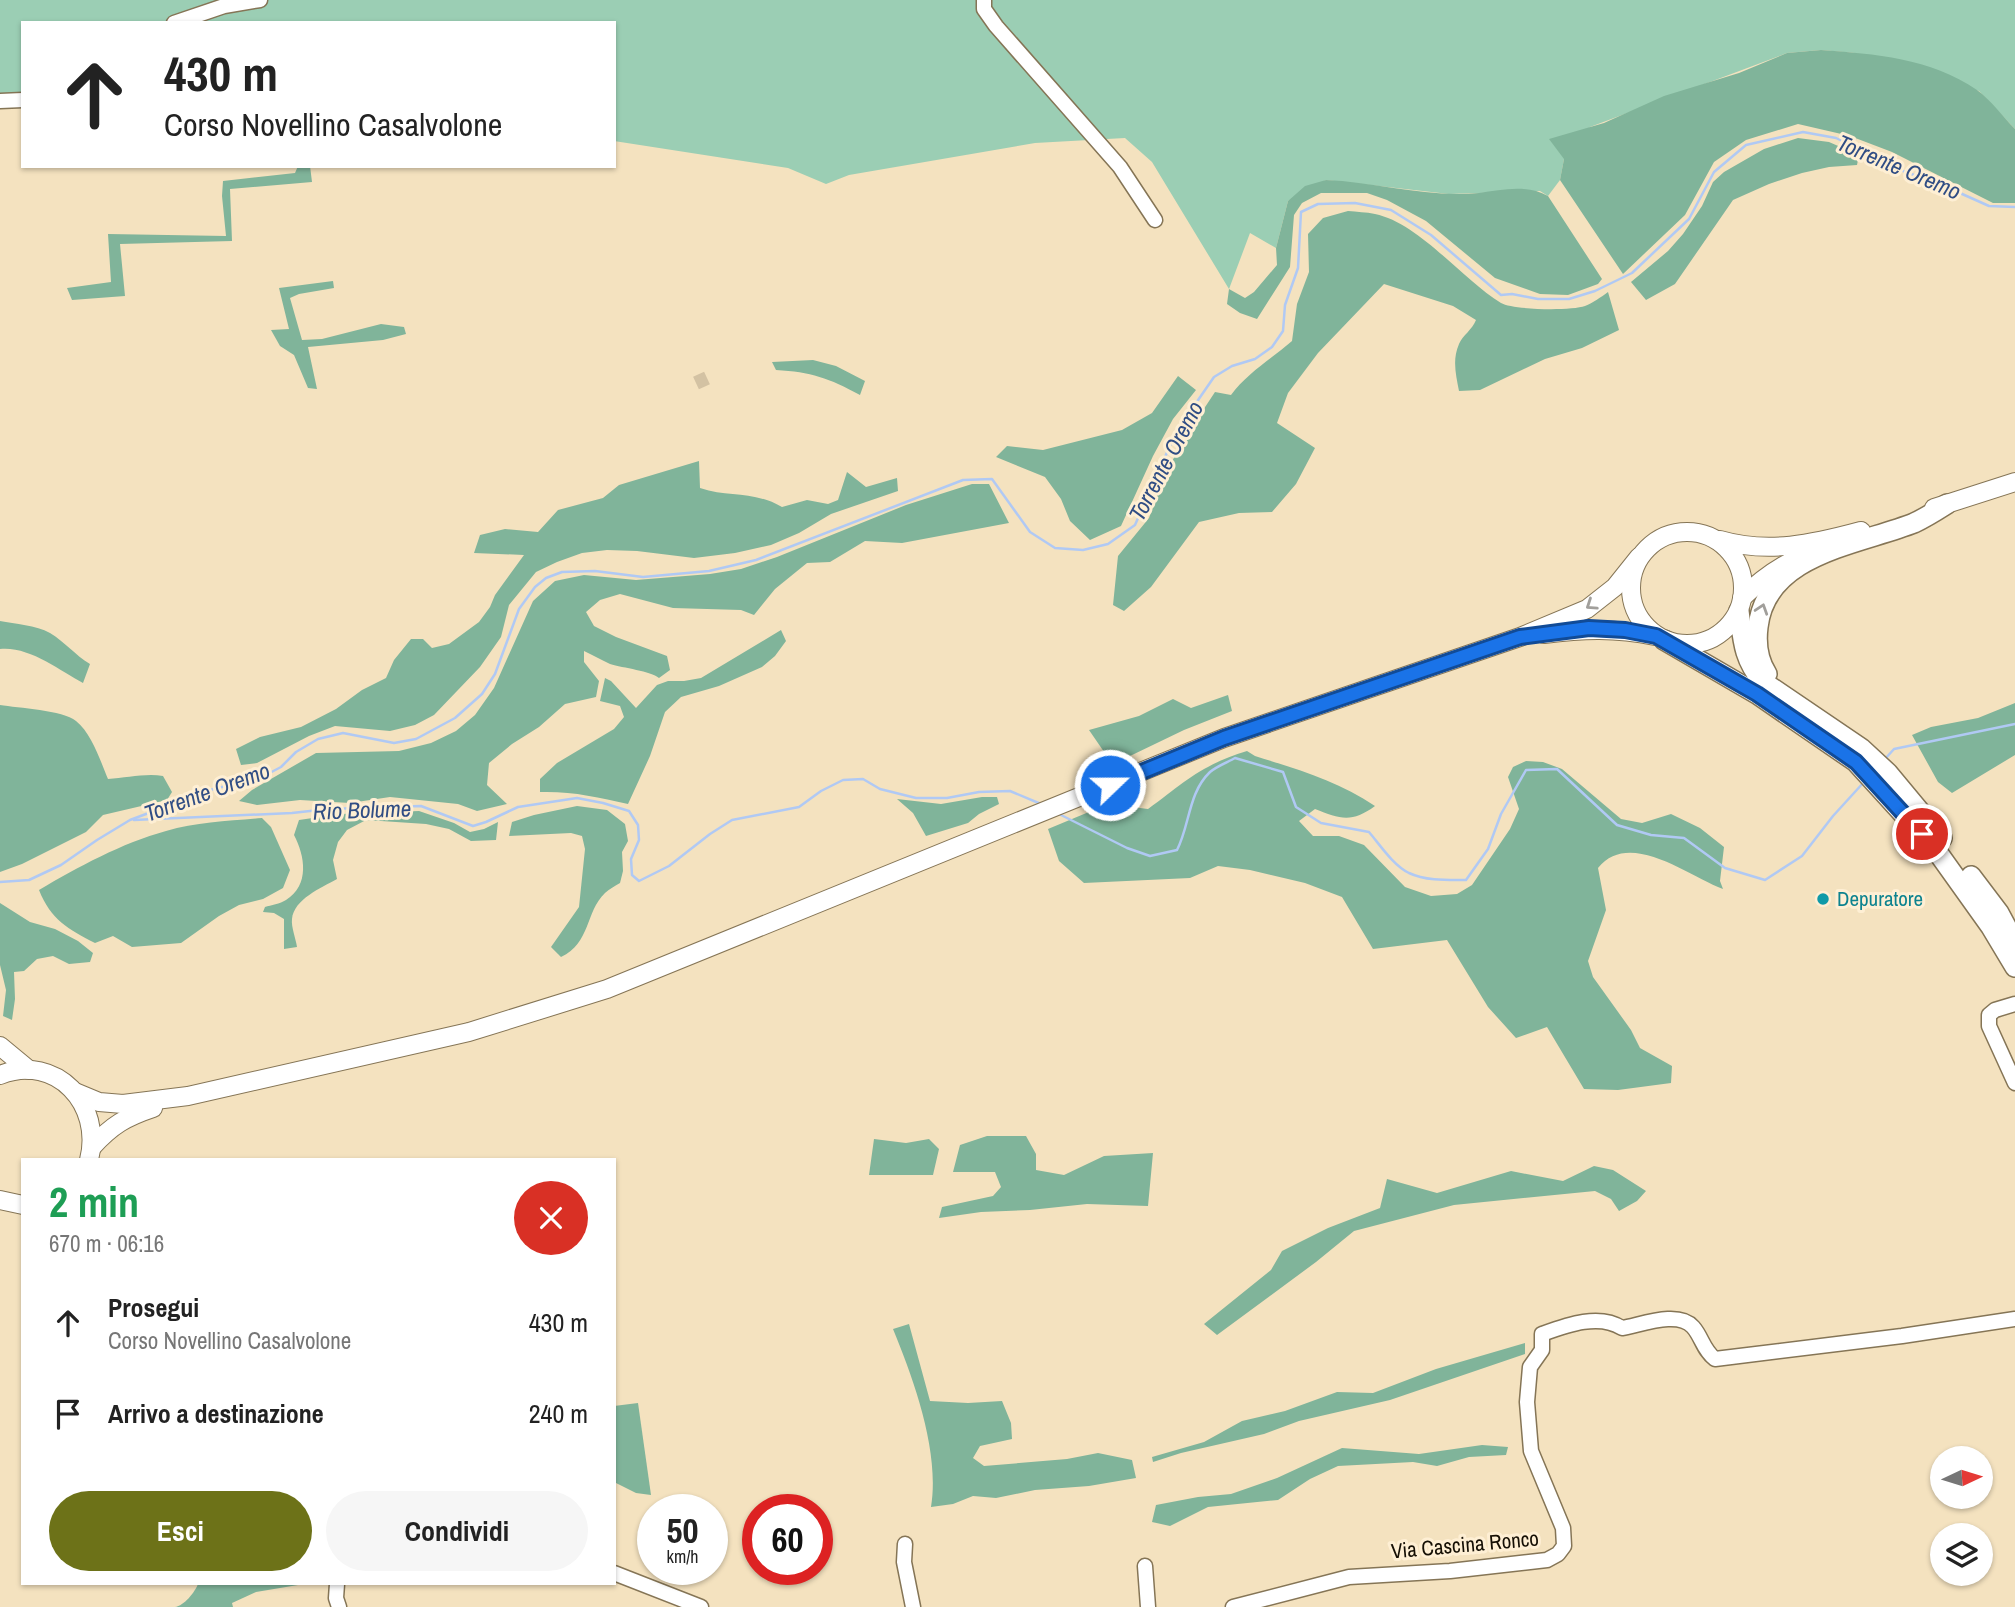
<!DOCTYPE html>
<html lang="it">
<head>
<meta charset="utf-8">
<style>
  :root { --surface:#fff; --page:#f6f6f6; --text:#222; --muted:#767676; --accent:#6d7218 }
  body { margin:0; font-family:"Archivo Narrow",sans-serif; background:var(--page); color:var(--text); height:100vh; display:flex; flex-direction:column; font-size:26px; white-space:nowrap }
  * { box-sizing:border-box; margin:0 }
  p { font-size:23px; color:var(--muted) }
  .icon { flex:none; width:38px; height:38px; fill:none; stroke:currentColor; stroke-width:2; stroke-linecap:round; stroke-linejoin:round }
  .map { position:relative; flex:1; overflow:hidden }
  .drawer { position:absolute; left:21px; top:1158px; width:595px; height:427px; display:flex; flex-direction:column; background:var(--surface); border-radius:0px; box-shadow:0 2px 5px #0004 }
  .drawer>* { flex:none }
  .guide { position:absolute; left:21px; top:21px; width:595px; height:147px; border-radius:0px; box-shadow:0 2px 5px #0004; background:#fff; color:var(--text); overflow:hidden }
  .needle { width:46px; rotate:86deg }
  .buttons { position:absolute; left:1930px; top:1446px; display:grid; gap:14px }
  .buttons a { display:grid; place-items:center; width:63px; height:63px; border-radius:50%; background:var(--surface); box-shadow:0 2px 5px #0004; font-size:35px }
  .speed { position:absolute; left:637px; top:1494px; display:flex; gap:14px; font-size:35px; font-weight:700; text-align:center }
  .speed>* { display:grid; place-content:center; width:91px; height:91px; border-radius:50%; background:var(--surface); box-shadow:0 2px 5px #0004; line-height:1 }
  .speed small { font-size:18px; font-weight:400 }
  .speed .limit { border:10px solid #d22; background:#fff; color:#111 }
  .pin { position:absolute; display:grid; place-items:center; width:60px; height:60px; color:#fff; margin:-30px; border:4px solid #fff; border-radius:50%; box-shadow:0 2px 7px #0007 }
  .me { position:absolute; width:77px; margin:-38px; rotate:68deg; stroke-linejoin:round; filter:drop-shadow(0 0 5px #0008) }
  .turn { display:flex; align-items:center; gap:24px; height:147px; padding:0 28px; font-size:32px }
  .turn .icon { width:91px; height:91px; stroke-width:2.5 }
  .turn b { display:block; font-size:49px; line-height:60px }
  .round { display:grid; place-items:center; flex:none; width:74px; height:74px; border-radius:37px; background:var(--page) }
  .headline { display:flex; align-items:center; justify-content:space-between; height:119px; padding:0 28px }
  h1 { font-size:42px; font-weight:700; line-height:52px; color:#1e9e55 }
  .action { display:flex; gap:14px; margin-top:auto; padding:14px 28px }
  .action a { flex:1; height:80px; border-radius:42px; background:var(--accent); color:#fff; font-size:28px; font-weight:700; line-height:80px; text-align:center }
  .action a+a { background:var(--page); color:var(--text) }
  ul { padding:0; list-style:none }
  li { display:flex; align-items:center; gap:21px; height:91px; padding:0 28px }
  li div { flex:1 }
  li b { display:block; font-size:26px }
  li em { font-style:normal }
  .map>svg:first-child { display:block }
  .green { fill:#9bceb4 }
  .forest { fill:#80b49a }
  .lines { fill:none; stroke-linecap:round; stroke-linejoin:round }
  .stream { stroke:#b0c9f4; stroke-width:2.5 }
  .minor-tunnel { stroke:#d3c2a3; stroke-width:14; stroke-dasharray:14 7; stroke-linecap:butt }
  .minor-casing { stroke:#857556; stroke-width:17 }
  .major-casing { stroke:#857556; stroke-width:20 }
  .highway-casing { stroke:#857556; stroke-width:22 }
  .minor { stroke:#fff; stroke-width:14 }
  .major { stroke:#fff; stroke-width:18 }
  .highway { stroke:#fff; stroke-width:19 }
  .oneway { stroke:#a19f9b }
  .route-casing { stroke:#114b97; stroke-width:18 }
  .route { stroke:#1a73e8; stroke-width:12 }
  .culture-dot { fill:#0f9aa8; stroke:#feefd4; stroke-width:2.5 }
  .labels { text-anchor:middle; stroke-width:6; stroke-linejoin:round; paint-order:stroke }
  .culture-label { font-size:21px; fill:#0d838f; stroke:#feefd4; text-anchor:start }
  .street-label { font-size:21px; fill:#150f04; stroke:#feefd4 }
  .water-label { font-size:23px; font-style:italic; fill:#304d84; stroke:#feefd4 }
</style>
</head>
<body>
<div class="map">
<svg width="2015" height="1607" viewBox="0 0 2015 1607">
  <rect width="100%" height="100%" fill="#f4e2bf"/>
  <path class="green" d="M0 0H2015V129L1979 91 1855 53 1821 50 1787 53 1590 127 1564 159 1560 180 1548 196 1540 191 1449 194 1326 180 1288 201 1276 248 1250 233 1229 289 1152 162 1125 138 1035 143 849 175 826 184 788 168 614 141V23H23V96L0 97Z"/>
  <g class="forest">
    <path d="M1821 50C1875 54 1930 58 1977 90 1991 100 2003 117 2015 129V203H1993L1892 152 1850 136 1798 124 1746 140 1714 162 1685 215 1623 274 1560 180 1564 159 1549 139 1604 123 1664 96 1739 73 1787 53Z"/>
    <path d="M1798 138 1829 142 1859 155 1857 165 1829 167 1802 173 1769 184 1733 200 1675 284 1646 300 1631 282 1668 251 1683 234 1702 206 1713 182 1724 172 1764 149Z"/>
    <path d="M298 166H310L312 182 230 189 232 241 120 244 125 296 72 300 67 288 111 282 108 234 226 236 222 196 223 181 295 173Z"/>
    <path d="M1326 180C1376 182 1428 198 1479 193 1502 190 1526 184 1548 196L1602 279 1598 284 1568 295 1540 294 1495 278 1426 221 1387 200 1367 193H1321L1302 203 1294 215 1290 267 1257 319 1240 313 1227 304 1229 289 1245 298 1254 292 1277 265 1276 248 1288 201 1305 186Z"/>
    <path d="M1348 211C1357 212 1366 212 1375 214 1419 223 1462 279 1501 303 1513 310 1571 311 1585 306 1593 303 1601 297 1608 292L1619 330 1582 348 1545 359 1480 390 1459 391C1456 375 1452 360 1459 344 1463 335 1472 330 1476 320L1453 306 1384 284 1318 353 1288 393 1277 423 1315 448 1296 484 1272 512 1239 513 1199 522 1151 587 1124 611 1113 605 1118 556 1149 518 1162 481 1182 442 1215 392 1231 395C1247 373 1271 359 1292 341L1297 304 1309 272 1308 234 1323 218Z"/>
    <path d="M333 281 334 288 299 294 290 298 302 340 322 339 381 324 404 327 406 334 383 340 308 347 317 389 308 388 294 355 280 346 271 330 289 329 279 288Z"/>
    <path d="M813 360 836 366 865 381 860 395C829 378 811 372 776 370L772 362Z"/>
    <path d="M1178 376 1196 390 1173 419 1153 456 1121 526 1090 540 1070 521 1061 499 1045 477 996 457 1007 446 1043 450 1122 430 1152 413Z"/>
    <path d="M699 461 700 488C730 498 752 490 782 507L807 500 828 504 838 500 847 472 866 487 897 478 898 491 831 514 799 533 771 545 735 553 694 558 637 551 607 550 582 553 557 562 536 572 509 605 501 637 480 667 434 715 415 725 390 731 335 726 309 736 257 763 241 765 236 749 260 737 301 727 336 709 362 690 386 678 394 660 411 639H423L432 648 449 644 479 622 490 607 495 595 524 555 474 553 480 535 505 529 538 532 558 510 603 498 619 485Z"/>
    <path d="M972 484H989L1009 523 902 543 865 541 830 562 807 563 775 589 754 615 741 610 673 608 620 594 600 600 586 612 594 626 616 637 667 656 670 670 659 678C651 671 623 668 610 664 601 660 593 655 584 651V662L599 681 596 697 565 704 539 727 512 744 489 763 487 785 507 804 477 811 458 804 390 797 350 803 300 800 257 805 239 801 252 790 316 753 399 751 431 743 456 731 475 715 494 688 533 601 555 581 584 575 636 580 710 574 741 569 777 557 906 505Z"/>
    <path d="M0 621C15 624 36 625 50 633 65 642 75 655 90 664L83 683C59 670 29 646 0 649Z"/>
    <path d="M781 630 786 641 775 656 762 667 719 686 681 697 665 712 650 756 628 804C598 797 571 791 540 792V779L557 763 614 729 624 717 620 706 600 701 605 678 611 681 636 708 657 685 668 681H684L701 678Z"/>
    <path d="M1228 695 1232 711 1184 730 1130 756 1111 762 1089 730 1139 716 1173 699 1191 708Z"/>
    <path d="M2015 703V755L1952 793 1938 782 1912 735 1931 727 1978 718Z"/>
    <path d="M0 705C18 708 63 710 76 721 92 734 100 760 108 779 126 778 146 773 163 776L172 792 167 800 103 815 86 832 22 864 0 872Z"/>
    <path d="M1247 751 1255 756C1297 769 1338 781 1375 806 1352 823 1340 819 1315 809L1299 821 1313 836H1339L1364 845 1405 887 1431 896 1457 894 1472 885 1510 829 1519 809 1508 777 1513 767 1526 761 1543 762 1562 769 1621 819 1642 823 1671 814 1700 828 1724 847 1720 881 1723 889C1687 875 1629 829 1598 868L1606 910 1588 961 1593 977 1631 1030 1640 1048 1672 1066 1671 1083 1618 1090 1584 1089 1547 1027 1516 1038 1488 1007 1447 940 1373 949 1342 897 1305 883 1250 870 1218 866 1190 878 1084 883 1059 861 1048 829 1108 804 1148 809C1185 782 1201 765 1247 751Z"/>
    <path d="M982 797H997L999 804 979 814 968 823 926 836 913 813 897 799 941 804Z"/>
    <path d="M577 806 607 810 625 824 628 841 622 852 623 871 620 883C615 886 609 889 605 893 585 912 591 943 561 957L551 947 579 907 585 849 582 836 571 833 509 836 512 822 534 815Z"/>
    <path d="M419 811 454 823 470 832 484 829 498 822 496 840 471 841 449 829 426 824 366 820 347 830 338 842 333 860 337 879C321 888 294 899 292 919 291 927 296 939 297 947L284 949V919L274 913 263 912 265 907C271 905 280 904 286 900 310 885 305 856 294 835L299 820 340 814Z"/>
    <path d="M262 818 271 827 290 870 283 888 263 899 239 905 219 916 181 943 132 947 113 936 95 943C68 929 51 920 39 890 78 867 122 843 166 831 197 822 230 821 262 818Z"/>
    <path d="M0 903 30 922 55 929 78 941 93 953 90 962 69 964 53 956 37 959 24 971 14 972 15 999 12 1020 3 1016 6 990 0 965Z"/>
    <path d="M987 1136H1026L1036 1154V1170L1064 1175 1104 1156 1153 1153 1148 1206 1087 1204 1030 1210 981 1212 939 1218 942 1207 993 1196 1001 1187 995 1172H953L960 1145Z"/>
    <path d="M874 1139 906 1143 929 1139 939 1149 933 1175H869Z"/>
    <path d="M1594 1166 1613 1170 1646 1191 1637 1201 1619 1211 1611 1199 1595 1191 1454 1205 1354 1231 1316 1262 1217 1335 1204 1324 1271 1270 1282 1251 1328 1228 1380 1208 1387 1179 1437 1193 1511 1171 1563 1181Z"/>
    <path d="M909 1324 930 1401 968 1403 1002 1401 1011 1423 1012 1439 980 1446 973 1458 984 1466 1067 1459 1098 1453 1132 1460 1136 1478 1089 1486 1035 1490 996 1498 973 1496 953 1504 931 1507C940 1452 914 1380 893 1329Z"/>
    <path d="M1525 1343V1354L1390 1400 1299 1421 1264 1434 1181 1453 1153 1462 1152 1457 1204 1442 1242 1421 1285 1411 1337 1392 1373 1393 1436 1369Z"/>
    <path d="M638 1403 651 1495 636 1493 614 1482V1406Z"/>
    <path d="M1482 1445 1508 1447 1506 1455 1469 1457 1437 1466 1413 1462 1338 1466 1310 1479 1278 1500 1208 1507 1170 1526 1152 1522 1156 1505 1198 1497 1231 1494 1277 1478 1342 1448 1419 1454Z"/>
    <path d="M198 1584H304L256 1592 232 1603 233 1607H175C184 1606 195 1592 198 1584Z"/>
  </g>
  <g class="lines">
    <g class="stream">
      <path d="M1885 759 1894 749 2015 724"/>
      <path d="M1059 814 1127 848 1150 856 1177 850C1190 825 1188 793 1210 772 1217 766 1228 762 1235 758L1283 772 1296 807 1321 823 1369 832C1380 845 1393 865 1409 873 1426 881 1448 880 1466 880L1488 849 1501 814 1526 770 1557 769 1617 825 1651 835 1684 838 1725 868 1765 880 1802 856 1833 816 1864 782"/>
      <path d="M134 820 292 813 328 809 421 806 473 826 486 822 518 807 577 798 603 803 629 811 638 825 639 840 631 859 632 875 639 881 669 866 710 834 732 820 799 807 821 791 843 780 863 779 880 789 916 798H947L979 792 1010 791 1041 804"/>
      <path d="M0 882 29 880 61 865 97 840 130 820 210 790 262 777 281 767 296 752 318 739 343 733 394 743 416 739 455 718 482 694 495 674 519 609 535 587 546 578 562 572 595 571 643 577 709 571 756 560 963 480 992 479 1030 532 1055 548 1083 550 1108 544 1135 525 1176 432 1214 377 1232 366 1255 359 1272 347 1283 331 1285 305 1298 268 1301 212 1318 204 1355 203 1391 210 1431 235 1501 295 1512 294 1538 299H1569L1595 291 1632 273 1689 219 1714 172 1746 145 1803 132 1836 138 1903 171 1942 185 1989 206 2015 207"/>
    </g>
    <path class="minor-tunnel" d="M696 383 707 378"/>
    <defs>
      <g id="minor">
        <path d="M984 0V9L996 26 1120 167 1155 220"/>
        <path d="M174 23 224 6 260 0"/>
        <path d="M0 101 23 100"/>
        <path d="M2015 1004 1995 1010 1989 1015V1026L2015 1083"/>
        <path d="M905 1544 904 1562 913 1607"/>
        <path d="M1145 1566 1148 1607"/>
        <path d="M614 1573 701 1607"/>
        <path d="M337 1584 336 1598 339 1607"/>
        <path d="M1233 1607 1349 1577 1450 1571 1547 1560 1558 1554 1564 1546 1563 1528 1531 1451 1527 1402 1530 1367 1542 1350V1334C1567 1325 1599 1313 1622 1328 1641 1325 1678 1310 1693 1327 1702 1337 1703 1350 1715 1359L1902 1336 2015 1319"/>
      </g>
      <g id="major">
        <path d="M1934 508 2015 482"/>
        <circle cx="1687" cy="588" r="56"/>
        <path d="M1720 540C1768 554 1813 544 1861 531"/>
        <path d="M1742 598C1763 577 1784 563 1811 552"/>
        <path d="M1544 634C1584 629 1615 628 1655 636"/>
        <path d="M0 1046 29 1070"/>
        <path d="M0 1075C57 1053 103 1105 89 1160"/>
        <path d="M75 1092 99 1102 123 1104 188 1096 469 1032 607 989 1224 738 1520 637 1587 609 1615 587 1639 557"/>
        <path d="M92 1147C112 1125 126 1117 153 1108"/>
        <path d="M0 1200 23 1205"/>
      </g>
      <g id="highway">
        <path d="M1739 611C1743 640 1743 658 1762 681L1861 748 1888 773 1942 838"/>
        <path d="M1664 640 1757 694 1856 762 1936 850 1991 927 2015 967"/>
        <path d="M1767 674C1758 660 1756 643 1758 627 1766 554 1858 545 1914 523 1925 518 1936 511 1947 504"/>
        <path d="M1971 876 1999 913 2014 941"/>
      </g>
    </defs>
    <use href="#minor" class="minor-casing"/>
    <use href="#major" class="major-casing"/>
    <use href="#highway" class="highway-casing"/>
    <use href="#minor" class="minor"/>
    <use href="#major" class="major"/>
    <use href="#highway" class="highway"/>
  </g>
  <defs><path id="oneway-chevron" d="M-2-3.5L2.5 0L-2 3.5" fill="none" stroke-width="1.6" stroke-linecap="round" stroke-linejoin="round" transform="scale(1.75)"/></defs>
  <g class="oneway">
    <use href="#oneway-chevron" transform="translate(1591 605) rotate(146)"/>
    <use href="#oneway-chevron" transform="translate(1762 609) rotate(-72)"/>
  </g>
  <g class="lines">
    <defs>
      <path id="route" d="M1110 785 1224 738 1520 637 1589 628 1625 630 1656 636 1757 694 1856 762 1922 834"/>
    </defs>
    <use href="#route" class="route-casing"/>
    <use href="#route" class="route"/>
  </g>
  <circle class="culture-dot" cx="1823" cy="899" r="7"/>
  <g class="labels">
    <g class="culture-label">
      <text x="1837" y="906">Depuratore</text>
    </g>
    <g class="street-label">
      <text transform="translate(1465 1545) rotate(-5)" y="7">Via Cascina Ronco</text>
    </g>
    <g class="water-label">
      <text transform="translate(1899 167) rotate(23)" y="8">Torrente Oremo</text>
      <text transform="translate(1166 461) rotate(-62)" y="8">Torrente Oremo</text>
      <text transform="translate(207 792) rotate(-20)" y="8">Torrente Oremo</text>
      <text transform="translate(362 810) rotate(-2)" y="8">Rio Bolume</text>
    </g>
  </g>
</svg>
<div class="buttons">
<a><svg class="needle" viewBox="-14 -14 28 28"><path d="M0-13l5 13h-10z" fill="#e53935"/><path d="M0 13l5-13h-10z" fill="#767676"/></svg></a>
<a><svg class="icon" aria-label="layers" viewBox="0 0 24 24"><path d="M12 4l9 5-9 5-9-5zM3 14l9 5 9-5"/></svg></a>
</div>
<div class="speed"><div>50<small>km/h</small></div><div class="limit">60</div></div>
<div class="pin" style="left:1922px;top:834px;background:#d93025"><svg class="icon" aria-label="arrive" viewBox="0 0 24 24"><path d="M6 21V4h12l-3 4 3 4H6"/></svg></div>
<svg class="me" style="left:1110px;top:785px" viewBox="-20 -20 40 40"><circle r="17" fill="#1a73e8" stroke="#fff" stroke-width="3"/><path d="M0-11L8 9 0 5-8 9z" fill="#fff"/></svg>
<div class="guide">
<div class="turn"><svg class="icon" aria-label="ahead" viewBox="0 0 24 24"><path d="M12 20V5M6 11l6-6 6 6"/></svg><div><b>430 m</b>Corso Novellino Casalvolone</div></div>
</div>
<section class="drawer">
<div class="headline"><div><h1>2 min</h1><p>670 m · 06:16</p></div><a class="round" style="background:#d93025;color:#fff"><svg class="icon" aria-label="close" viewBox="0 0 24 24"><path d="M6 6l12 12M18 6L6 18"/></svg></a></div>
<ul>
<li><svg class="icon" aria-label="ahead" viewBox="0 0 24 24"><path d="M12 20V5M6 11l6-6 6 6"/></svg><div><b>Prosegui</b><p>Corso Novellino Casalvolone</p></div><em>430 m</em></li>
<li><svg class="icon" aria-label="arrive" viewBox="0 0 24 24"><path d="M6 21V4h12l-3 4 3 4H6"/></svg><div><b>Arrivo a destinazione</b></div><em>240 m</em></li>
</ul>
<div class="action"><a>Esci</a><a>Condividi</a></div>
</section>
</div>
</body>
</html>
